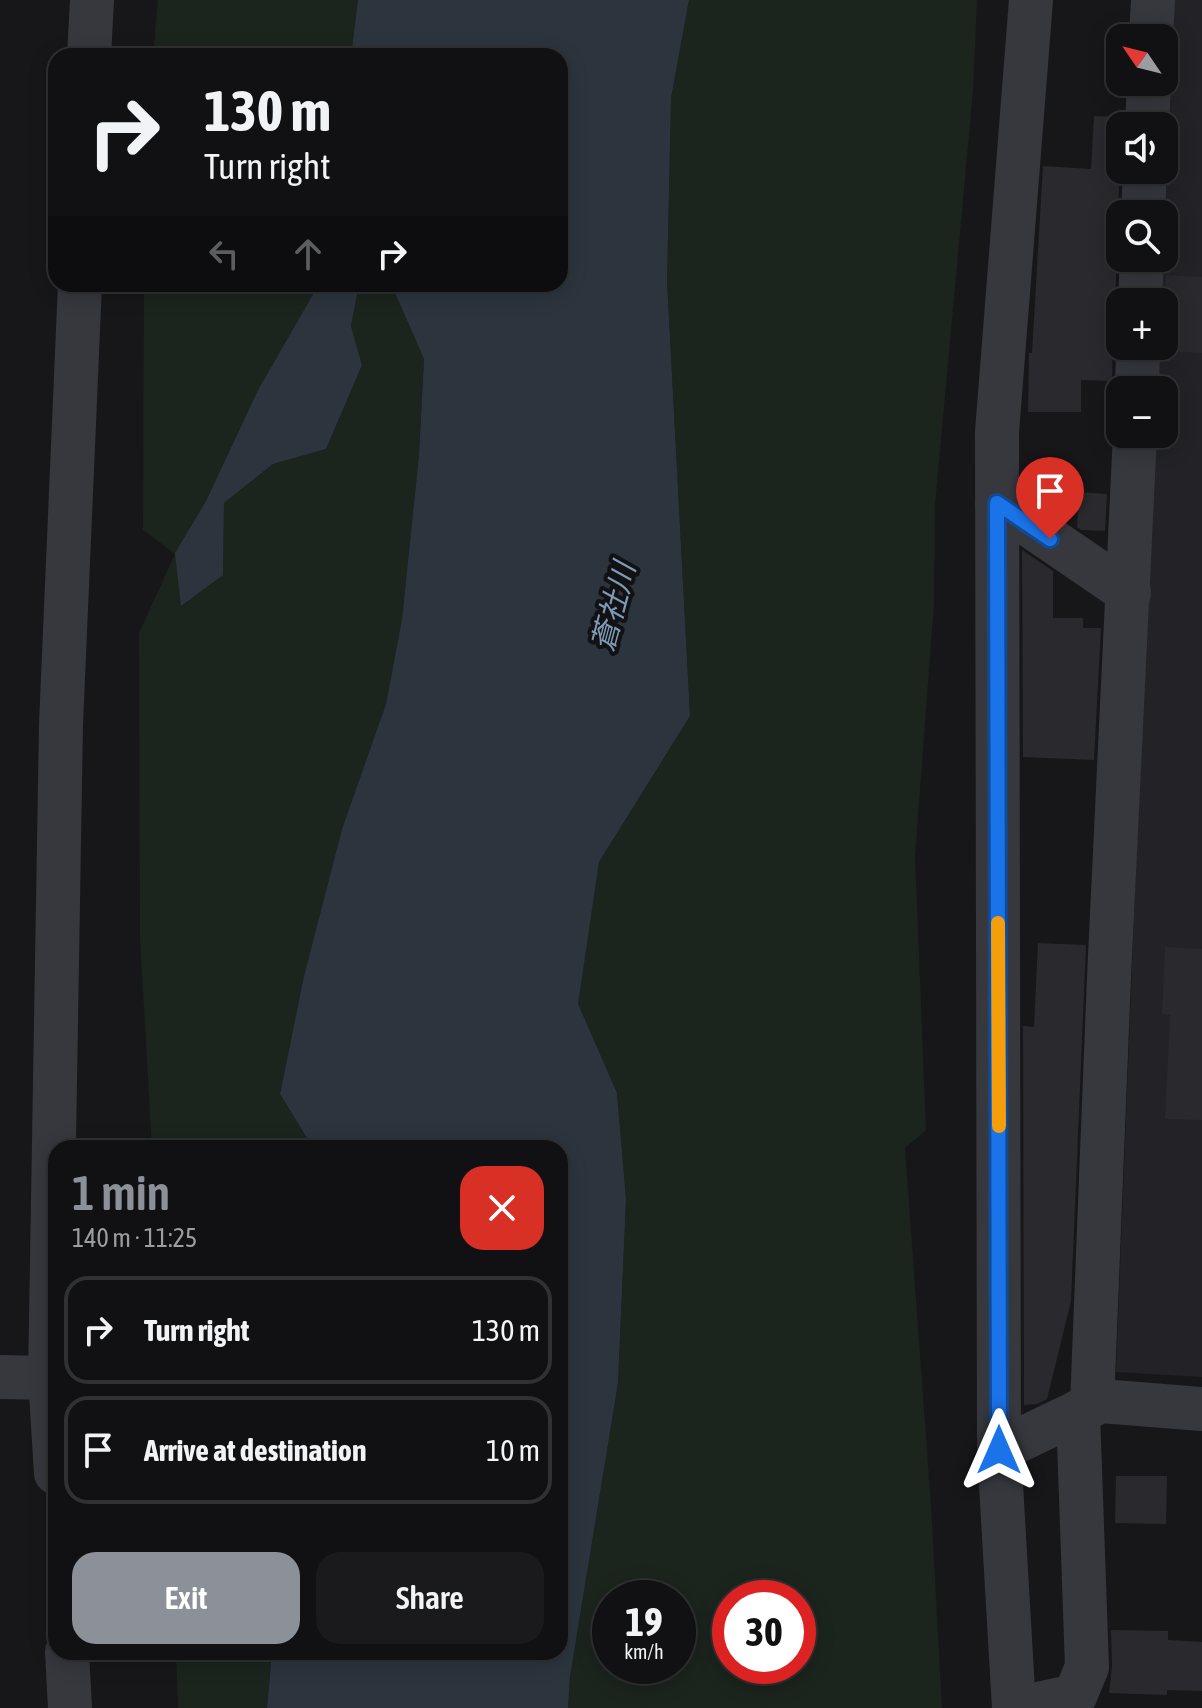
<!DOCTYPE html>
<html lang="en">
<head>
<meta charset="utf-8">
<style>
  :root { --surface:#111113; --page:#1a1a1c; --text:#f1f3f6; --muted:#9c9da0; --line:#303133; --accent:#8c9099 }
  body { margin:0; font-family:"Asap Condensed","Noto Sans JP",sans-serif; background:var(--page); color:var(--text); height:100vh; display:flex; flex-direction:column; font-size:30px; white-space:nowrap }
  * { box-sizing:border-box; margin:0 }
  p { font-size:26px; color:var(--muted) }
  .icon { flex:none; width:44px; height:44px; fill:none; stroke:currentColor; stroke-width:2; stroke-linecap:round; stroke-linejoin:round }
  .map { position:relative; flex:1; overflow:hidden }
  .side { position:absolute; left:48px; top:1140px; width:520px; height:520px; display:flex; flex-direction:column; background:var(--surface); border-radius:24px; box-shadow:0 4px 20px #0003,0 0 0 2px var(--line) }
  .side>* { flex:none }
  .guide { position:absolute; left:48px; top:48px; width:520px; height:244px; border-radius:24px; box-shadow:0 4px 20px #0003,0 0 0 2px var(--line); background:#111113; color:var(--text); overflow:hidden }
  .needle { width:52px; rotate:305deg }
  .controls { position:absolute; left:1106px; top:24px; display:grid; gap:16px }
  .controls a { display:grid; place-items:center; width:72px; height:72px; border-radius:16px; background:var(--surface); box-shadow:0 4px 20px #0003,0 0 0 2px var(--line); font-size:40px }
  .speed { position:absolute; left:592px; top:1580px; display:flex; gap:16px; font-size:40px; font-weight:700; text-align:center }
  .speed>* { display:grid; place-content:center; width:104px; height:104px; border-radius:50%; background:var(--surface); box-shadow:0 4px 20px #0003,0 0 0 2px var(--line); line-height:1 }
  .speed small { font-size:20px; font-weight:400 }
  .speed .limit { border:12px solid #d22; background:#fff; color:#111 }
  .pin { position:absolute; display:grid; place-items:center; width:68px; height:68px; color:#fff; margin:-82px -34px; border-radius:50% 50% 50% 0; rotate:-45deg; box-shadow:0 0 8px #0007 }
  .pin .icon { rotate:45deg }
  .me { position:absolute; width:88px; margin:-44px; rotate:0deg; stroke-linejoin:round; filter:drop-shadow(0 0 6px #0008) }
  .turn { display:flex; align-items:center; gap:28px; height:168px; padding:0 24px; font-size:36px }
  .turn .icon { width:104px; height:104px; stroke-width:2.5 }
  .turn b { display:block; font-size:56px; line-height:68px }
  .lanes { display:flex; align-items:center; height:76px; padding:0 24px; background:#0003; justify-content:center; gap:40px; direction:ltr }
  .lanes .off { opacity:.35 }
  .round { display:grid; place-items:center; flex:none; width:84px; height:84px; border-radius:24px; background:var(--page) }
  .overview { display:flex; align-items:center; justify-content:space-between; height:136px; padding:0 24px }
  h1 { font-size:48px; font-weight:600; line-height:60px; color:var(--accent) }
  .action { display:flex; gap:16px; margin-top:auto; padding:16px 24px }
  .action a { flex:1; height:92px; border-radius:24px; background:var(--accent); color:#fff; font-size:32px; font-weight:600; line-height:92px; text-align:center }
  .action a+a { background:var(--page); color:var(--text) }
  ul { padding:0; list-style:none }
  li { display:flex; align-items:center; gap:24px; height:108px; margin:0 16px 12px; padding:0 8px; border:4px solid var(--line); border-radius:24px }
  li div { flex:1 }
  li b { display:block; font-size:30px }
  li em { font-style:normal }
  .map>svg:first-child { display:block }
  .built { fill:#232226 }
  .green { fill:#1c241e; fill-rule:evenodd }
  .water { fill:#2c353e }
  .building { fill:#2a292d }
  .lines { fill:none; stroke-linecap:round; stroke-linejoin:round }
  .minor { stroke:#37383e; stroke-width:44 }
  .route-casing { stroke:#114b97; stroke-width:20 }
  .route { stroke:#1a73e8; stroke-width:14 }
  .slow { stroke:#f59e0b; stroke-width:14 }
  .labels { text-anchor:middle; stroke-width:8; stroke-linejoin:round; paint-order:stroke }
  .water-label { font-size:30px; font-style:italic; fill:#7d9ab6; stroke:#121214 }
</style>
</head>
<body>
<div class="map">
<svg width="1202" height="1708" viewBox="0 0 1202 1708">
  <rect width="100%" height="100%" fill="#171719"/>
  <path class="built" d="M1170 0H1202V1377L1116 1372 1153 434H1164V390H1155L1156 346H1164V302H1158L1160 258H1164V147Z"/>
  <g class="green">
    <path d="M158 0H358L351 56H153Z"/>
    <path d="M689 0H977L973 91 935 505 934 603 915 856 926 1130 905 1148 931 1506 942 1708H568L570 1677 618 1383 626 1199 617 1093 577 1004 599 862 690 716 667 281 671 98ZM610 1598H678V1666H610ZM730 1598H798V1666H730Z"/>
    <path d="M144 284H319L258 390 206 501 175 553 223 575 224 503 273 464 326 449 362 365 351 326 359 284H395L396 295 424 359 419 455 402 619 386 704 342 829 304 976 280 1094 313 1148H152L140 939 139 633 175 554 143 530Z"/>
    <path d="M176 1652H272L267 1708H178Z"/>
  </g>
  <g class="water">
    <path d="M358 0H689L671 98 667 281 690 716 599 862 578 1004 617 1093 626 1199 618 1383 570 1677 568 1708H267L272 1652H560V1148H313L280 1094 304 976 342 829 386 704 402 619 419 455 424 359 396 295 395 284H560V56H351Z"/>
    <path d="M319 284H359L351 326 362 365 326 449 273 464 224 503 223 575 181 606 175 553 206 501 258 390Z"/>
  </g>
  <g class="building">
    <path d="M1094 116 1122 117 1118 213 1120 247 1117 257 1115 301 1120 316V330L1113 345 1112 381 1081 380V412H1028L1029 353H1032L1043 166 1091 169Z"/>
    <path d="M1166 275 1202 277V353L1163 351Z"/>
    <path d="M1079 492 1107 494 1105 531 1081 530 1077 527Z"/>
    <path d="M1022 550 1053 571V618H1083V628H1101L1094 760 1023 757Z"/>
    <path d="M1038 943 1086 945 1071 1301 1047 1399 1037 1404 1024 1405 1023 1026 1034 1027Z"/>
    <path d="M1165 947 1202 949V1120L1165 1119 1170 1015 1162 1014Z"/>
    <path d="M1116 1476H1167L1166 1524 1115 1523Z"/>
    <path d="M1111 1630 1168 1631V1640L1202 1642V1691L1167 1690V1695L1109 1693 1112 1666Z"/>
  </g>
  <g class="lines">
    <g class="minor">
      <path d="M1151 38 1153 0"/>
      <path d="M89 56 92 0"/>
      <path d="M1147 126 1149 82"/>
      <path d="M1143 214 1145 170"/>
      <path d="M1140 302 1142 258"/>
      <path d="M1137 390 1138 346"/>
      <path d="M997 503 1129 593"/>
      <path d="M0 1377 50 1378"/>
      <path d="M1092 1405 1109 977 1135 434"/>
      <path d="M999 1450 1101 1401 1202 1409"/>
      <path d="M56 1473 50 1378 61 724 80 284"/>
      <path d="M67 1652 70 1708"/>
      <path d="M1014 1708 999 1450 997 432 1031 0"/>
      <path d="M1020 1708 1075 1696 1087 1667 1078 1412"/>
    </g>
  </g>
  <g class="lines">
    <defs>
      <path id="route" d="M999 1450 997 503 1050 539"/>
    </defs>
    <use href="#route" class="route-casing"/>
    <use href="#route" class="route"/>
    <path class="slow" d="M998 923 999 1126"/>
  </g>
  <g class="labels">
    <g class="water-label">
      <text transform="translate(614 607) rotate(-75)" y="10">蒼社川</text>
    </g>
  </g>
</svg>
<div class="controls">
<a><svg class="needle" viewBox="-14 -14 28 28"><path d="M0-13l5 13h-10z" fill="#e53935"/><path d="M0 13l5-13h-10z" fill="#9c9da0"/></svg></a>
<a><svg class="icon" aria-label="sound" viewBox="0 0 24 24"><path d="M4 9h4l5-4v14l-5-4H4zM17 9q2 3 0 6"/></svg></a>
<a><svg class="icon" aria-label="search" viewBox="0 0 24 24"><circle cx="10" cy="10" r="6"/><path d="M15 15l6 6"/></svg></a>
<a>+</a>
<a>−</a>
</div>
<div class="speed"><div>19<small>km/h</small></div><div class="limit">30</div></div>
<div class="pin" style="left:1050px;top:539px;background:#d93025"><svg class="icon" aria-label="arrive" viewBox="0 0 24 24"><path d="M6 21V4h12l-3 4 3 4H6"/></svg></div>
<svg class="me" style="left:999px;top:1450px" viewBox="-20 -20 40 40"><path d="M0-17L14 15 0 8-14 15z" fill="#1a73e8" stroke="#fff" stroke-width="4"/></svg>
<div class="guide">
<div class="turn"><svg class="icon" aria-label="right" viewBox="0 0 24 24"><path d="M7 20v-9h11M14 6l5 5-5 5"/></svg><div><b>130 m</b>Turn right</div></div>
<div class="lanes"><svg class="icon off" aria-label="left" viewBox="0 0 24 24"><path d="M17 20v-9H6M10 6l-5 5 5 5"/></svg><svg class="icon off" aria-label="ahead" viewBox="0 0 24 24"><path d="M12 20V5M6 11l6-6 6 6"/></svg><svg class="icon" aria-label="right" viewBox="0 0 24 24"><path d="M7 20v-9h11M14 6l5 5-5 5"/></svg></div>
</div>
<section class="side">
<div class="overview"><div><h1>1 min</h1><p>140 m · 11:25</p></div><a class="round" style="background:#d93025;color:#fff"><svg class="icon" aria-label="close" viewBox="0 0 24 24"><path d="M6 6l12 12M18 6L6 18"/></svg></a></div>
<ul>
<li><svg class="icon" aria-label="right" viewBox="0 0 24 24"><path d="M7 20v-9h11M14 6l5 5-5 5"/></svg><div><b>Turn right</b></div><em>130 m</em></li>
<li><svg class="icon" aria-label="arrive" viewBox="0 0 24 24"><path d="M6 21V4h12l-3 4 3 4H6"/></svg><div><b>Arrive at destination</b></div><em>10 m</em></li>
</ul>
<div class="action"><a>Exit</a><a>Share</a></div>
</section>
</div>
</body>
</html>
